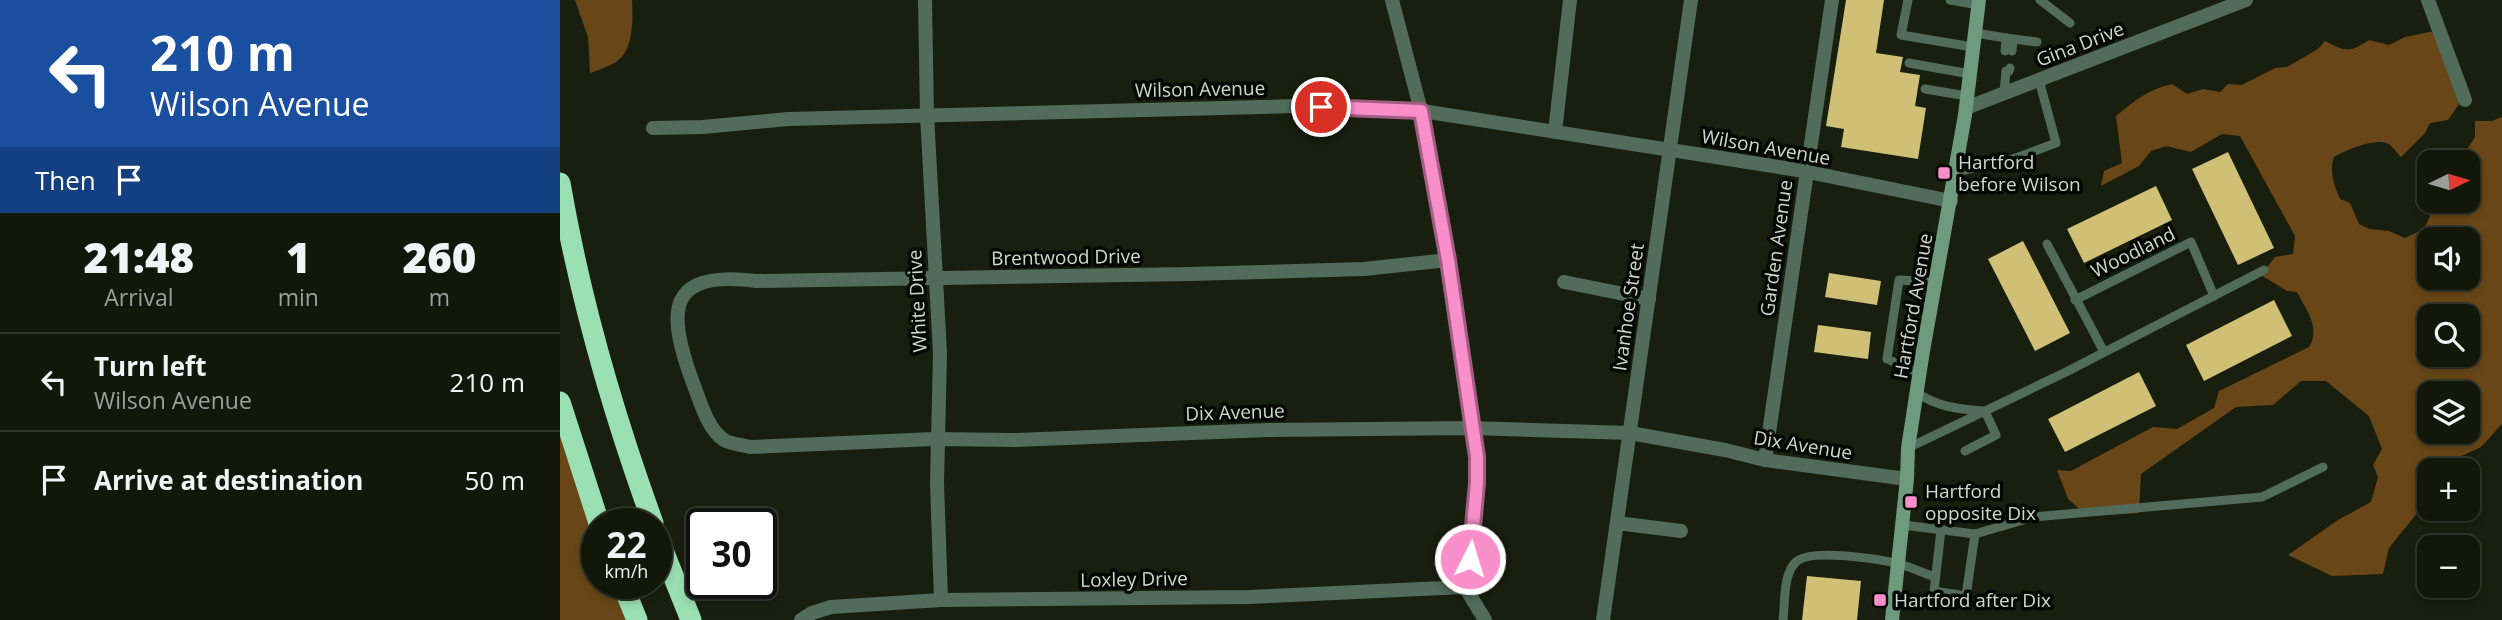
<!DOCTYPE html>
<html lang="en">
<head>
<meta charset="utf-8">
<style>
  :root { --surface:#12170a; --page:#1b2013; --text:#f1f3f6; --muted:#9c9f9c; --line:#31362b }
  body { margin:0; font-family:"Open Sans",sans-serif; background:var(--page); color:var(--text); height:100vh; display:flex; flex-direction:column; font-size:26px; white-space:nowrap }
  * { box-sizing:border-box; margin:0 }
  p { font-size:23px; color:var(--muted) }
  .icon { flex:none; width:38px; height:38px; fill:none; stroke:currentColor; stroke-width:2; stroke-linecap:round; stroke-linejoin:round }
  .map { position:relative; flex:1; overflow:hidden }
  .panel { display:flex; flex-direction:column; background:var(--surface); width:560px }
  .panel>* { flex:none }
  .guide { background:#1a4fa0; color:#fff; overflow:hidden }
  .needle { width:46px; rotate:85deg }
  .controls { position:absolute; left:1857px; top:150px; display:grid; gap:14px }
  .controls a { display:grid; place-items:center; width:63px; height:63px; border-radius:14px; background:var(--surface); box-shadow:0 4px 10px #0003,0 0 0 2px var(--line); font-size:35px }
  .speed { position:absolute; left:21px; top:508px; display:flex; gap:14px; font-size:35px; font-weight:700; text-align:center }
  .speed>* { display:grid; place-content:center; width:91px; height:91px; border-radius:50%; background:var(--surface); box-shadow:0 4px 10px #0003,0 0 0 2px var(--line); line-height:1 }
  .speed small { font-size:18px; font-weight:400 }
  .speed .limit { border:4px solid #111; border-radius:10px; background:#fff; color:#111 }
  .pin { position:absolute; display:grid; place-items:center; width:60px; height:60px; color:#fff; margin:-30px; border:4px solid #fff; border-radius:50%; box-shadow:0 2px 7px #0007 }
  .me { position:absolute; width:77px; margin:-38px; rotate:5deg; stroke-linejoin:round; filter:drop-shadow(0 0 5px #0008) }
  .turn { display:flex; align-items:center; gap:24px; height:147px; padding:0 35px; font-size:32px }
  .turn .icon { width:91px; height:91px; stroke-width:2.5 }
  .turn b { display:block; font-size:49px; line-height:60px }
  .then { display:flex; align-items:center; height:66px; padding:0 35px; background:#0003; gap:14px; font-size:26px }
  .eta { display:flex; justify-content:space-evenly; align-items:center; height:119px; text-align:center }
  .eta b { font-size:42px; font-weight:800; line-height:49px }
  ul { padding:0; list-style:none }
  li { display:flex; align-items:center; gap:21px; height:98px; padding:0 35px; border-top:2px solid var(--line) }
  li div { flex:1 }
  li b { display:block; font-size:26px }
  li em { font-style:normal }
  main { display:flex; flex:1; min-height:0 }
  .map>svg:first-child { display:block }
  .forest { fill:#684617; fill-rule:evenodd }
  .building { fill:#cfc076 }
  .lines { fill:none; stroke-linecap:round; stroke-linejoin:round }
  .lane { stroke:#516c5a; stroke-width:9 }
  .street { stroke:#516c5a; stroke-width:14 }
  .secondary { stroke:#6f9b7d; stroke-width:14 }
  .highway { stroke:#9ae0b2; stroke-width:21 }
  .route-casing { stroke:#a25d83; stroke-width:18 }
  .route { stroke:#f98fca; stroke-width:12 }
  .poi-dot { fill:#f98fca; stroke:#050703; stroke-width:2.5 }
  .labels { text-anchor:middle; stroke-width:7; stroke-linejoin:round; paint-order:stroke }
  .street-label { font-size:19px; fill:#d2d7cc; stroke:#050703 }
  .poi-label { font-size:19px; fill:#d2d7cc; stroke:#050703; text-anchor:start }
</style>
</head>
<body>
<main>
<section class="panel">
<div class="guide">
<div class="turn"><svg class="icon" aria-label="left" viewBox="0 0 24 24"><path d="M17 20v-9H6M10 6l-5 5 5 5"/></svg><div><b>210 m</b>Wilson Avenue</div></div>
<div class="then">Then<svg class="icon" aria-label="arrive" viewBox="0 0 24 24"><path d="M6 21V4h12l-3 4 3 4H6"/></svg></div>
</div>
<div class="eta">
<div><b>21:48</b><p>Arrival</p></div>
<div><b>1</b><p>min</p></div>
<div><b>260</b><p>m</p></div>
</div>
<ul>
<li><svg class="icon" aria-label="left" viewBox="0 0 24 24"><path d="M17 20v-9H6M10 6l-5 5 5 5"/></svg><div><b>Turn left</b><p>Wilson Avenue</p></div><em>210 m</em></li>
<li><svg class="icon" aria-label="arrive" viewBox="0 0 24 24"><path d="M6 21V4h12l-3 4 3 4H6"/></svg><div><b>Arrive at destination</b></div><em>50 m</em></li>
</ul>
</section>
<div class="map">
<svg width="1942" height="620" viewBox="0 0 1942 620">
  <rect width="100%" height="100%" fill="#181f0e"/>
  <g class="forest">
    <path d="M15 0H72C73 19 74 50 56 62 48 67 38 70 30 73L28 37Z"/>
    <path d="M1879 30 1899 104 1888 120 1870 123 1865 133 1841 157C1837 153 1833 147 1829 144 1816 137 1786 150 1774 157 1769 172 1774 185 1780 199L1790 203 1799 224 1809 229 1829 231 1845 238 1864 229 1877 201H1908V163H1901L1900 160 1915 137V121H1932L1942 117V424L1921 447 1869 471 1866 502 1829 548 1823 574 1772 576 1728 555 1778 520 1811 502 1818 477 1813 465 1822 449 1809 416 1766 381H1741L1713 405 1676 407 1581 474 1579 513 1528 516 1508 499 1497 470 1511 471 1593 427 1617 429 1654 408 1659 391 1749 347C1761 327 1746 310 1737 292L1727 291 1701 275 1715 257 1733 254 1735 236 1680 136 1662 134 1631 152 1606 146 1591 151 1579 166 1541 186 1544 171 1562 163 1556 116C1574 101 1589 89 1612 84L1627 94 1643 89 1660 92 1668 84 1682 85 1715 68 1727 67 1758 49 1765 41C1786 52 1789 53 1809 40L1829 45 1845 37ZM1869 240H1908V278H1869ZM1869 317H1908V355H1869ZM1869 394H1908V432H1869Z"/>
    <path d="M0 405 37 523V583H59L74 620H0Z"/>
  </g>
  <g class="building">
    <path d="M1286 0H1324L1316 53 1343 57 1340 72 1360 75 1355 106 1366 108 1358 159 1281 147 1284 129 1266 126Z"/>
    <path d="M1668 152 1714 248 1678 265 1632 169Z"/>
    <path d="M1596 186 1612 220 1524 263 1507 229Z"/>
    <path d="M1463 241 1510 333 1475 351 1428 259Z"/>
    <path d="M1269 273 1321 281 1317 305 1265 297Z"/>
    <path d="M1714 300 1732 336 1644 381 1626 345Z"/>
    <path d="M1258 325 1311 332 1308 359 1254 352Z"/>
    <path d="M1579 372 1596 406 1505 452 1488 419Z"/>
    <path d="M1247 576 1301 581 1297 620H1242Z"/>
  </g>
  <g class="lines">
    <g class="lane">
      <path d="M1348 0 1341 35 1413 47"/>
      <path d="M1390 0 1419 5"/>
      <path d="M1480 0 1510 23"/>
      <path d="M1415 33 1453 39 1452 51"/>
      <path d="M1453 39 1477 42"/>
      <path d="M1445 51 1446 38"/>
      <path d="M1349 63 1410 74"/>
      <path d="M1365 89 1407 96"/>
      <path d="M1444 93 1446 71H1449L1450 68"/>
      <path d="M1396 172 1453 159 1496 143 1479 80"/>
      <path d="M1487 244 1544 352"/>
      <path d="M1515 300 1631 242 1654 296"/>
      <path d="M1359 373 1327 359 1339 280 1376 282"/>
      <path d="M1357 393C1378 407 1398 409 1423 411"/>
      <path d="M1348 448 1506 372 1704 270"/>
      <path d="M1405 451 1436 435 1425 411"/>
      <path d="M1343 525 1415 534 1473 517 1702 497 1763 467"/>
      <path d="M1381 530 1374 591 1406 596 1415 534"/>
      <path d="M1223 620C1225 604 1223 573 1236 562 1250 548 1320 559 1339 564 1351 567 1363 573 1375 577"/>
    </g>
    <g class="street">
      <path d="M365 0 367 115 380 353 377 483 381 600"/>
      <path d="M832 0 861 111 888 260 917 457C917 500 913 544 905 587L925 620"/>
      <path d="M1868 0 1905 100"/>
      <path d="M1406 108 1686 0"/>
      <path d="M93 128 143 127 228 119 738 106 856 110 1238 170 1391 201"/>
      <path d="M995 132 1010 0"/>
      <path d="M888 260 804 269 630 274 196 281C105 269 107 313 133 383 140 400 147 429 164 440 171 444 182 445 190 447L374 439 455 440 708 430 911 428 1070 433 1165 450 1205 460 1347 479"/>
      <path d="M1004 282 1089 299"/>
      <path d="M1205 460 1272 0"/>
      <path d="M1057 523 1121 531"/>
      <path d="M241 620 252 613 271 607 381 600 689 597 905 587"/>
      <path d="M1043 620 1131 0"/>
    </g>
    <path class="secondary" d="M1332 620 1347 479 1348 448 1363 351 1405 115 1419 0"/>
    <g class="highway">
      <path d="M0 183C20 299 53 413 93 523"/>
      <path d="M0 402 39 523"/>
      <path d="M96 533 131 620"/>
      <path d="M62 583 77 620"/>
    </g>
  </g>
  <g class="lines">
    <defs>
      <path id="route" d="M761 107 861 111 888 260 917 457V483L910 559"/>
    </defs>
    <use href="#route" class="route-casing"/>
    <use href="#route" class="route"/>
  </g>
  <g class="poi-dot">
    <rect x="1377" y="166" width="14" height="14" rx="3.5"/>
    <rect x="1344" y="495" width="14" height="14" rx="3.5"/>
    <rect x="1313" y="593" width="14" height="14" rx="3.5"/>
  </g>
  <g class="labels">
    <g class="street-label">
      <text transform="translate(1520 44) rotate(-21)" y="7">Gina Drive</text>
      <text transform="translate(640 89) rotate(-1)" y="7">Wilson Avenue</text>
      <text transform="translate(1206 147) rotate(10)" y="7">Wilson Avenue</text>
      <text transform="translate(1216 248) rotate(-82)" y="7">Garden Avenue</text>
      <text transform="translate(1573 252) rotate(-26)" y="7">Woodland</text>
      <text transform="translate(506 257) rotate(-1)" y="7">Brentwood Drive</text>
      <text transform="translate(357 301) rotate(-93)" y="7">White Drive</text>
      <text transform="translate(1353 306) rotate(-80)" y="7">Hartford Avenue</text>
      <text transform="translate(1068 307) rotate(-82)" y="7">Ivanhoe Street</text>
      <text transform="translate(675 412) rotate(-2)" y="7">Dix Avenue</text>
      <text transform="translate(1243 445) rotate(9)" y="7">Dix Avenue</text>
      <text transform="translate(574 579) rotate(-1)" y="7">Loxley Drive</text>
    </g>
    <g class="poi-label">
      <text x="1398" y="169">Hartford<tspan x="1398" dy="22">before Wilson</tspan></text>
      <text x="1365" y="498">Hartford<tspan x="1365" dy="22">opposite Dix</tspan></text>
      <text x="1334" y="607">Hartford after Dix</text>
    </g>
  </g>
</svg>
<div class="controls">
<a><svg class="needle" viewBox="-14 -14 28 28"><path d="M0-13l5 13h-10z" fill="#e53935"/><path d="M0 13l5-13h-10z" fill="#9c9f9c"/></svg></a>
<a><svg class="icon" aria-label="sound" viewBox="0 0 24 24"><path d="M4 9h4l5-4v14l-5-4H4zM17 9q2 3 0 6"/></svg></a>
<a><svg class="icon" aria-label="search" viewBox="0 0 24 24"><circle cx="10" cy="10" r="6"/><path d="M15 15l6 6"/></svg></a>
<a><svg class="icon" aria-label="layers" viewBox="0 0 24 24"><path d="M12 4l9 5-9 5-9-5zM3 14l9 5 9-5"/></svg></a>
<a>+</a>
<a>−</a>
</div>
<div class="speed"><div>22<small>km/h</small></div><div class="limit">30</div></div>
<div class="pin" style="left:761px;top:107px;background:#d93025"><svg class="icon" aria-label="arrive" viewBox="0 0 24 24"><path d="M6 21V4h12l-3 4 3 4H6"/></svg></div>
<svg class="me" style="left:910px;top:559px" viewBox="-20 -20 40 40"><circle r="17" fill="#f98fca" stroke="#fff" stroke-width="3"/><path d="M0-11L8 9 0 5-8 9z" fill="#fff"/></svg>
</div>
</main>
</body>
</html>
